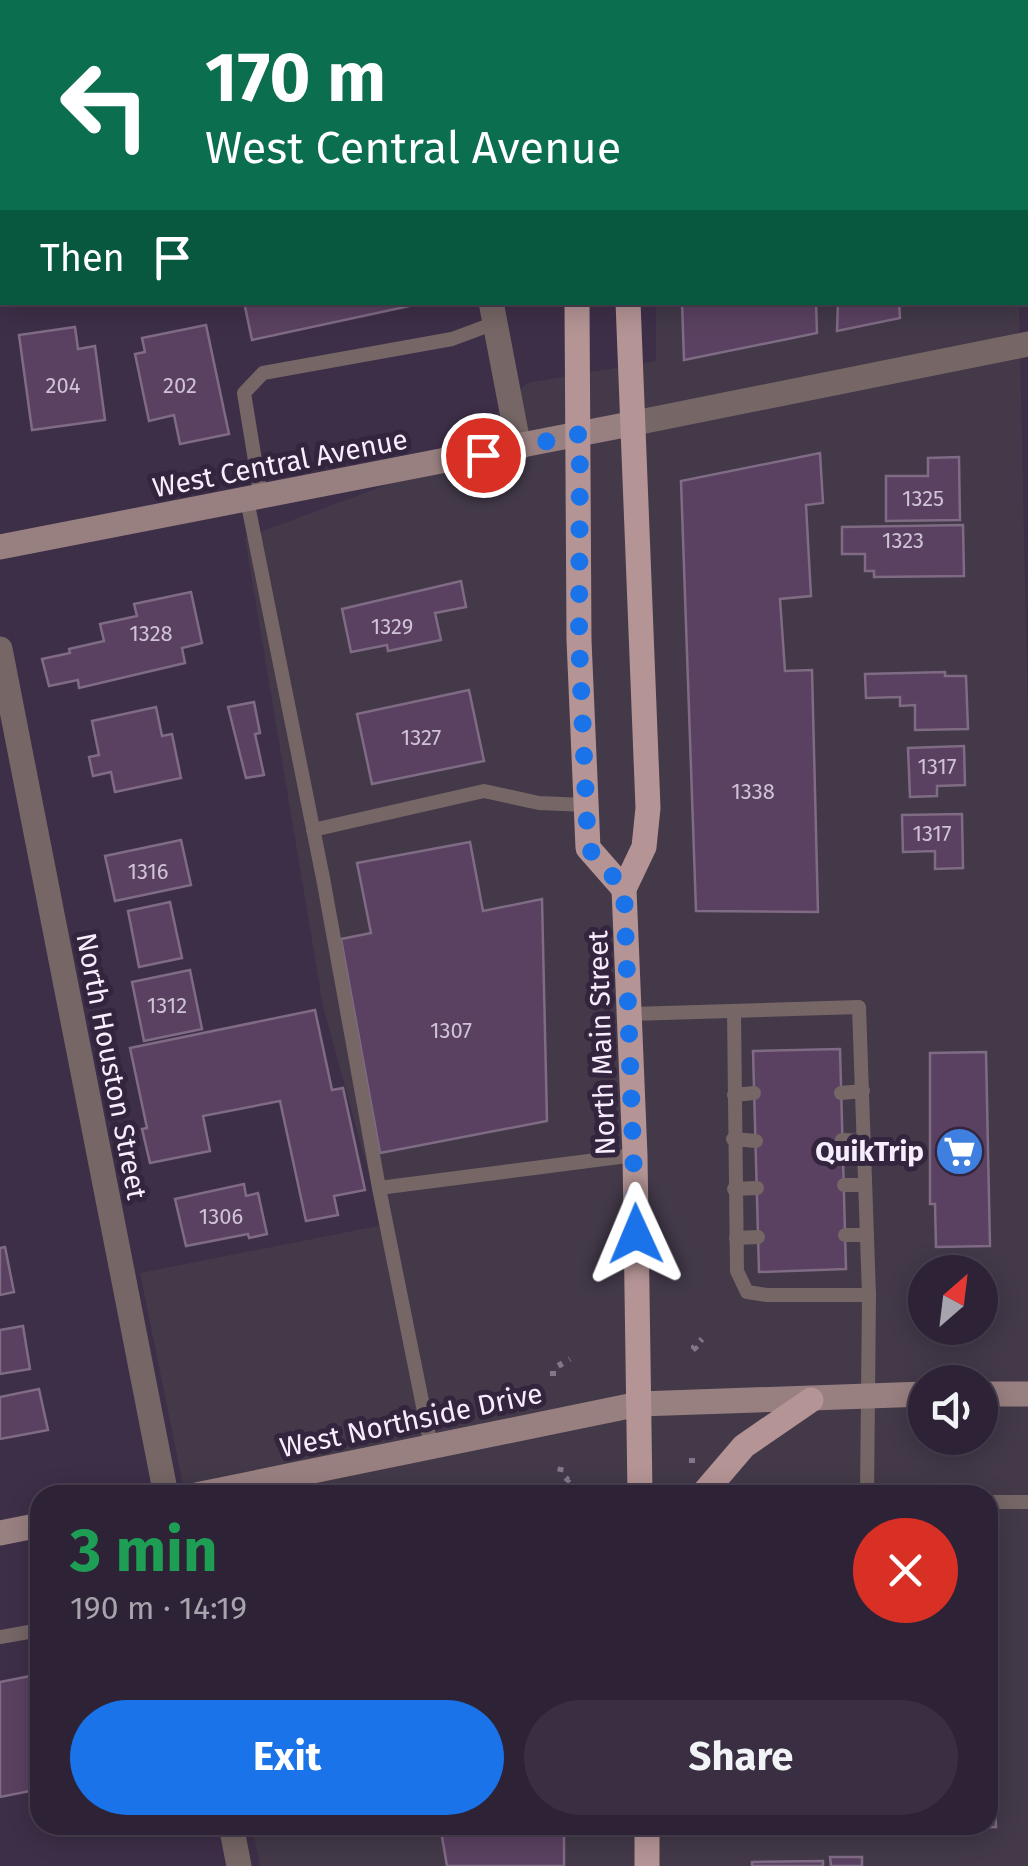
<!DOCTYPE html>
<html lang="en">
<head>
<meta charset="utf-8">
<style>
  :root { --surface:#2e2336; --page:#3a2f42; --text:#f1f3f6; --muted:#a7a4ad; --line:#494051; --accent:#1a73e8 }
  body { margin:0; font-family:"Fira Sans",sans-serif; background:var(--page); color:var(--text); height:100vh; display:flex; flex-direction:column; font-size:38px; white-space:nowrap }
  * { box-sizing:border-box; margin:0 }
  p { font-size:32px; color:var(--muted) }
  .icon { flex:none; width:55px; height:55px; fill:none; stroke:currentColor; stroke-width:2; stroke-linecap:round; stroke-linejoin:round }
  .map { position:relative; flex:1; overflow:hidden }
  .sheet { position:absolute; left:30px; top:1485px; width:968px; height:350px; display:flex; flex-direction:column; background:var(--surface); border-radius:30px; box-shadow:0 5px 25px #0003,0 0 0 2px var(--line) }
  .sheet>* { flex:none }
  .guide { position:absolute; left:0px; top:0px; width:1030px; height:305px; box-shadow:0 5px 25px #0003,0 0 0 2px var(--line); background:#0b6e4f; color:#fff; overflow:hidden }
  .needle { width:65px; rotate:28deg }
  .controls { position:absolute; left:908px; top:1255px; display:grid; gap:20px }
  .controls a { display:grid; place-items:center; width:90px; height:90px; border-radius:50%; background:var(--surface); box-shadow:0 5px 25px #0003,0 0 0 2px var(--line); font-size:50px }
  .pin { position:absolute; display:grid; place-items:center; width:85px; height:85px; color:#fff; margin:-42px; border:5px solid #fff; border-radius:50%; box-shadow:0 2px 10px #0007 }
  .me { position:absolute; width:110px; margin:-55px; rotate:359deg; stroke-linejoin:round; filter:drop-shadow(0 0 8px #0008) }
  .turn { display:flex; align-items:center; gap:35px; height:210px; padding:0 40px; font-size:45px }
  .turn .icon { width:130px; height:130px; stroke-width:2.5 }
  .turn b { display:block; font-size:70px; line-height:85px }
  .then { display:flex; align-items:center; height:95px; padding:0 40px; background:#0003; gap:20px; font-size:38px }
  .round { display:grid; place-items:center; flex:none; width:105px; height:105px; border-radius:52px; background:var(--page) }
  .head { display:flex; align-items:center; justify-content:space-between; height:170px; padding:0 40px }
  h1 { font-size:60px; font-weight:700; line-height:75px; color:#1e9e55 }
  .action { display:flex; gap:20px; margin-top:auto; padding:20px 40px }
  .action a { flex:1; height:115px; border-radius:60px; background:var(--accent); color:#fff; font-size:40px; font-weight:700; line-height:115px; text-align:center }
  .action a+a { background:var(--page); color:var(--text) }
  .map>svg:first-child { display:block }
  .commercial { fill:#433949; fill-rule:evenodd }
  .building { fill:#5a4161; stroke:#7f6b84; stroke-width:2.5 }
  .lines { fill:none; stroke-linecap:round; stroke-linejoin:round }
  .path { stroke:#82768c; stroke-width:6; stroke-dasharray:5 8; stroke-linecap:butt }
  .lane { stroke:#766666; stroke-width:14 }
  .street { stroke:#766666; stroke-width:25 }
  .secondary { stroke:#998080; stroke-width:25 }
  .primary { stroke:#b49495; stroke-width:25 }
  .route { stroke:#1a73e8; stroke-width:18; stroke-dasharray:0 32.4 }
  .labels { text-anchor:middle; stroke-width:10; stroke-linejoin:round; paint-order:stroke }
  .number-label { font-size:22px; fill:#cfc2d6 }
  .street-label { font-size:28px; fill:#f6edfd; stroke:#33253d }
  .poi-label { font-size:28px; font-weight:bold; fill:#f6edfd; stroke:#33253d; text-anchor:end }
</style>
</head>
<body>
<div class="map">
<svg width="1028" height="1866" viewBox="0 0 1028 1866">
  <rect width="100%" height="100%" fill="#3d2f48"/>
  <g class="commercial">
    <rect x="653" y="0" width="356" height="2"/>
    <path d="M656 303H1019L1028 719V1866H260L251 1825H988V1495H185L140 1273 383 1225 323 1006 245 538 447 462 527 383 656 361ZM925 1272H980V1328H925ZM925 1382H980V1438H925Z"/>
  </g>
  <g class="building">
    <path d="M165 0H288L289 2H166Z"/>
    <rect x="876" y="0" width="68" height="2"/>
    <path d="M2 87V133L0 134V88Z"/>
    <path d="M244 302H428L252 340Z"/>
    <path d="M682 302H816L817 333 684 360Z"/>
    <path d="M838 302H899L900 318 837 331Z"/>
    <path d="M206 325 229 434 180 444 174 415 149 421 135 354 145 352 142 338Z"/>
    <path d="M75 327 78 349 95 346 105 420 32 430 19 335Z"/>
    <path d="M820 453 823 503 806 505 811 596 780 599 785 671 812 670 818 912 696 911 681 481Z"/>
    <path d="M959 457 960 520 886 521V476H928V458Z"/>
    <path d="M963 525 964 576 874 577V571H865V554H842V527Z"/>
    <path d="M461 581 466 607 435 613 441 640 388 651 387 645 351 652 342 609Z"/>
    <path d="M191 592 202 643 182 648 185 663 79 688 78 680 49 686 42 659 70 653 69 649 104 641 100 624 137 616 134 604Z"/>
    <path d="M945 672V676H966L968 729 915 730V705L900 706V697L866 698 865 674Z"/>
    <path d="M469 690 484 761 372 784 357 714Z"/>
    <path d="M254 702 260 733 255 734 264 775 246 778 228 707Z"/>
    <path d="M156 707 162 736 172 734 181 778 115 792 111 772 93 776 89 757 99 755 92 721Z"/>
    <path d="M964 746 965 785 937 786V796L910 797 908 748Z"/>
    <path d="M962 814 963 868 935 869V851L903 852 902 815Z"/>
    <path d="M181 840 191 885 115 901 105 856Z"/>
    <path d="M470 842 483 911 542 899 547 1121 380 1153 341 939 371 933 357 863Z"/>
    <path d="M170 902 182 958 139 967 128 911Z"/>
    <path d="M190 970 202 1029 144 1041 132 982Z"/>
    <path d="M315 1010 332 1090 343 1088 365 1190 334 1196 338 1215 306 1221 280 1101 203 1116 210 1151 150 1163 142 1129 147 1128 130 1048Z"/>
    <path d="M840 1049 846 1269 759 1272 753 1051Z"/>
    <path d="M986 1052 990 1246 936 1247 935 1204H930V1053Z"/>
    <path d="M244 1184 246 1196 258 1193 267 1234 249 1238 248 1234 186 1246 175 1199Z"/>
    <path d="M5 1247 14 1292 0 1295V1248Z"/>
    <path d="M23 1326 30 1369 0 1374V1330Z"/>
    <path d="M39 1389 48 1430 0 1439V1397Z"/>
    <path d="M40 1674V1789L0 1797V1682Z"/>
    <path d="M988 1784H994L996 1827 949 1828V1825H988Z"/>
    <path d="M440 1825H564V1866H447Z"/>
    <path d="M830 1857H862V1866H831Z"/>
    <path d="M823 1861V1866H752V1862Z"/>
  </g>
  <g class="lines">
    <g class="path">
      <path d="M697 1350 694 1347 702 1339"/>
      <path d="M553 1376V1369L570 1359"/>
      <path d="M692 1463V1452"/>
      <path d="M561 1467 560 1472 568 1480 572 1475"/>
    </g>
    <g class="lane">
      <path d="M261 497 244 393 263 373 452 339 495 323"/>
      <path d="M247 500 323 878 379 1188"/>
      <path d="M313 830 484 791 539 803 586 805"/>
      <path d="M734 1012 737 1271 747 1292 767 1295H869"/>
      <path d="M631 1014 859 1007 869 1295 867 1495"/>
      <path d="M841 1093 863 1091"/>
      <path d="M734 1095 754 1093"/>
      <path d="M733 1139 756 1141"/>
      <path d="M842 1140 863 1141"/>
      <path d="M844 1185H865"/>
      <path d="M734 1189 757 1188"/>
      <path d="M845 1235H867"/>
      <path d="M736 1238 758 1237"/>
      <path d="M431 1446 379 1188 635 1155"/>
      <path d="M988 1502H1028"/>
      <path d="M0 1637 40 1630"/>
    </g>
    <g class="street">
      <path d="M434 0V2"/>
      <path d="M491 302 519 448"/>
      <path d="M630 424 1028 344"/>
      <path d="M0 649 166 1495"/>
      <path d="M231 1825 239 1866"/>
    </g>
    <g class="secondary">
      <path d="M0 547 630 424"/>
      <path d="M980 1394H1028"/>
      <path d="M196 1495 639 1404 925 1394"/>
      <path d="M0 1533 40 1525"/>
    </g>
    <g class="primary">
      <path d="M571 0V2"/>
      <path d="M621 0V2"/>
      <path d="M577 302 579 640 588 848 624 889"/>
      <path d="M628 302 648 808 644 847 624 889 635 1155 640 1495"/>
      <path d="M702 1495 744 1446 811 1400"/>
      <path d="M647 1866V1825"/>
    </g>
  </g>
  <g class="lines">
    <path class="route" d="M483 455 580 434 579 640 588 848 624 889 636 1234"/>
  </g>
  <defs>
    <symbol id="supermarket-disc" viewBox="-11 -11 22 22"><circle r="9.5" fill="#3f7fe0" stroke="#33253d"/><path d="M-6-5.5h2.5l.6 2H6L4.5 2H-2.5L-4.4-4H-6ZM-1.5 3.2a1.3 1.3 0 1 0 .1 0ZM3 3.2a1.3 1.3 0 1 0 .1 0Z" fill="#fff"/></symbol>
  </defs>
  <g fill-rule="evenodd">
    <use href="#supermarket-disc" x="932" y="1124" width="55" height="55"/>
  </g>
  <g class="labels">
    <g class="number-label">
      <text x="63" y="393">204</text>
      <text x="180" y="393">202</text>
      <text x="923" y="506">1325</text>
      <text x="903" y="548">1323</text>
      <text x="392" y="634">1329</text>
      <text x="151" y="641">1328</text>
      <text x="421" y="745">1327</text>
      <text x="937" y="774">1317</text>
      <text x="753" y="799">1338</text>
      <text x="932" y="841">1317</text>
      <text x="148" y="879">1316</text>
      <text x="167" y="1013">1312</text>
      <text x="451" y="1038">1307</text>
      <text x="221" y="1224">1306</text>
    </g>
    <g class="street-label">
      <text transform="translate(280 463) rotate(-11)" y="10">West Central Avenue</text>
      <text transform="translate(601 1043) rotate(-92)" y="10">North Main Street</text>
      <text transform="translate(112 1066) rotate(79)" y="10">North Houston Street</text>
      <text transform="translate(411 1420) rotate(-12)" y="10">West Northside Drive</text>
    </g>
    <g class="poi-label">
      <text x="924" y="1161">QuikTrip</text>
    </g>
  </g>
</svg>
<div class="controls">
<a><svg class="needle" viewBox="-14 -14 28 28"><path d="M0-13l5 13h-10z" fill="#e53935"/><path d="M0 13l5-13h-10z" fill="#a7a4ad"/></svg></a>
<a><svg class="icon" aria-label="sound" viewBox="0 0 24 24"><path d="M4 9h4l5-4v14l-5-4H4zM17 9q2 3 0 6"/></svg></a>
</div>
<div class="pin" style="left:483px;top:455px;background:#d93025"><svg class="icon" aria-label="arrive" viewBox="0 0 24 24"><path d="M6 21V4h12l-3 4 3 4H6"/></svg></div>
<svg class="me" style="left:636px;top:1234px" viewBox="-20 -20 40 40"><path d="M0-17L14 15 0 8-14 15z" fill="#1a73e8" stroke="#fff" stroke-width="4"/></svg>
<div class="guide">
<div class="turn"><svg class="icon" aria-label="left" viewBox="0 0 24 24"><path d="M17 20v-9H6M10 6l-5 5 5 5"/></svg><div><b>170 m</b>West Central Avenue</div></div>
<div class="then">Then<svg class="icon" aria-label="arrive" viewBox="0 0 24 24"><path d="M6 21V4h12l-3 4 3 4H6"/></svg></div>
</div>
<section class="sheet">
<div class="head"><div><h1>3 min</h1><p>190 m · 14:19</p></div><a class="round" style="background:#d93025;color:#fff"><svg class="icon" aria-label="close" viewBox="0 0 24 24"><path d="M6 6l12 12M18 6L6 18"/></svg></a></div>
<div class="action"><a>Exit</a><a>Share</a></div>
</section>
</div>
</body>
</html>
